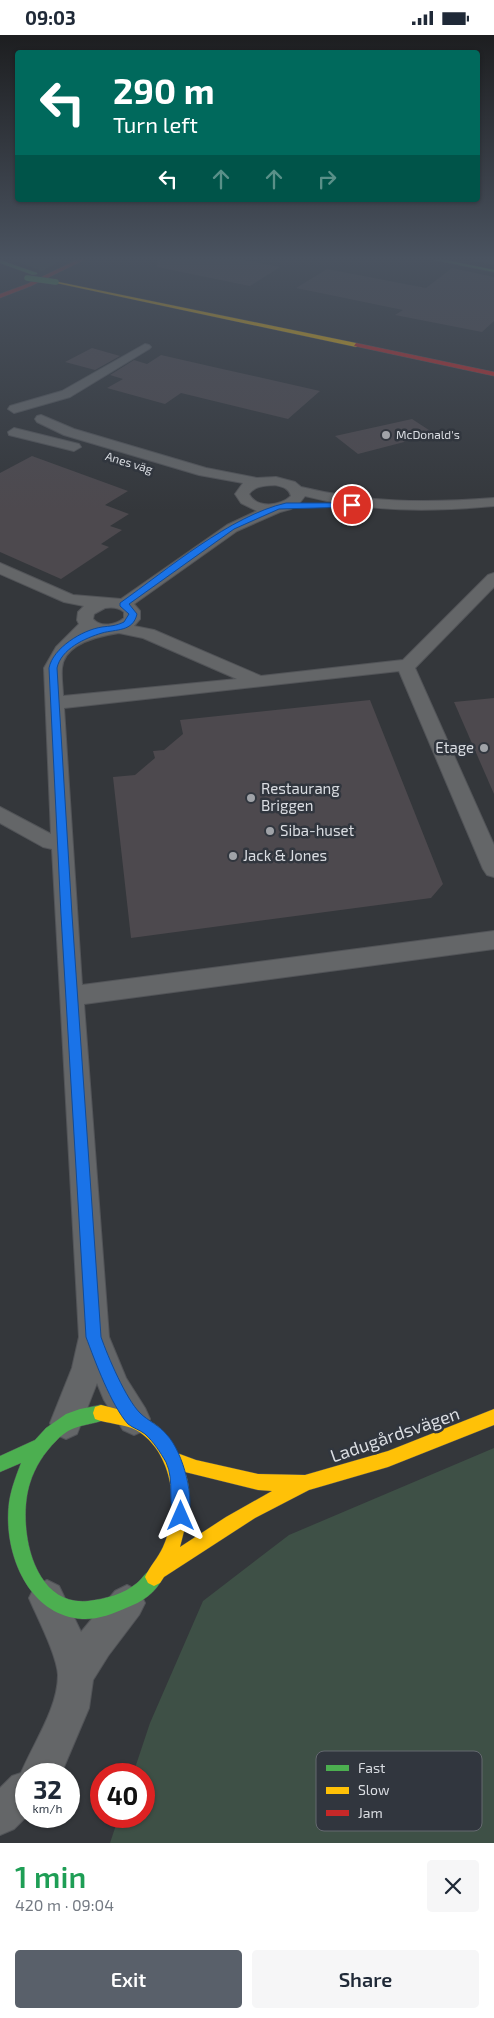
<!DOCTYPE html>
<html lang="en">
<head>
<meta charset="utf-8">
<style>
  :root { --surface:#fff; --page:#f6f6f7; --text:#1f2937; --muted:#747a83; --accent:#59606a }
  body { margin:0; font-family:"Exo 2",sans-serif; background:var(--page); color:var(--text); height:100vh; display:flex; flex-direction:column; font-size:19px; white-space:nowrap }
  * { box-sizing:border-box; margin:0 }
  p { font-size:16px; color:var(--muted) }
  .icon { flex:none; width:28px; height:28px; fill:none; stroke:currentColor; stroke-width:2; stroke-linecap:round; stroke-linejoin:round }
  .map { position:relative; height:1808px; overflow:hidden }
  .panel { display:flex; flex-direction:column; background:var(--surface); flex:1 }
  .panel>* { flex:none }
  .banner { position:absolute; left:15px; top:15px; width:465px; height:152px; border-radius:5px; box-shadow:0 1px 4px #0004; background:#00695c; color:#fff; overflow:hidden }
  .speed { position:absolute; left:15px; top:1728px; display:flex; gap:10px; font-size:25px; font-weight:700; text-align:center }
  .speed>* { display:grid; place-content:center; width:65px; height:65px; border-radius:50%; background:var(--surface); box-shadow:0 1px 4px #0004; line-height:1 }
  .speed small { font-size:12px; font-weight:400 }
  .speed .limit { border:8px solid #d22; background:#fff; color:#111 }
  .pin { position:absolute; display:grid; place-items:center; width:42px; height:42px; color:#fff; margin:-21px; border:2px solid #fff; border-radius:50%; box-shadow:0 1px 5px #0007 }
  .me { position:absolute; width:55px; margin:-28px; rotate:0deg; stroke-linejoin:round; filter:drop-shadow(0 0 4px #0008) }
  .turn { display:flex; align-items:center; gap:18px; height:105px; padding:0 15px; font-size:22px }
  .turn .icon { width:65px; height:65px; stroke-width:2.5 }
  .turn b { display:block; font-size:35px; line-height:42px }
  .lanes { display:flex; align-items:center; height:48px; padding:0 15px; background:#0003; justify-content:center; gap:25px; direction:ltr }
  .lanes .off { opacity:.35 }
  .round { display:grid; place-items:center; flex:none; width:52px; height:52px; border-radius:5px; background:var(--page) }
  .summary { display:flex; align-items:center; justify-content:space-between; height:85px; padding:0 15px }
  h1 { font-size:30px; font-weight:600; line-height:38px; color:#1e9e55 }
  .button { display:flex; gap:10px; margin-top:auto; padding:10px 15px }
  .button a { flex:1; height:58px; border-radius:5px; background:var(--accent); color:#fff; font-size:20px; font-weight:600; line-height:58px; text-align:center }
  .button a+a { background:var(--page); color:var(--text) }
  .status { display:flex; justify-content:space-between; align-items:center; height:35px; padding:0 25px; background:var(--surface); direction:ltr }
  .status svg { height:14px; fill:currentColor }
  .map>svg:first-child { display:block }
  .green { fill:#3e5046 }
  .building { fill:#4d494e }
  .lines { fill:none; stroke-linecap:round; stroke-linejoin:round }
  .street-casing { stroke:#525458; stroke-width:2 }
  .fast-casing { stroke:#525458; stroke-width:1 }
  .slow-casing { stroke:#525458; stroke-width:1 }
  .jam-casing { stroke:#525458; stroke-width:1 }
  .street { fill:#646668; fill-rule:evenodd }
  .fast { fill:#4caf50; fill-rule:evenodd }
  .slow { fill:#ffc107; fill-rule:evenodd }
  .jam { fill:#c62828; fill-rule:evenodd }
  .fast-bridge-casing { stroke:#525458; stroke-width:6; stroke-linecap:butt }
  .fast-bridge { stroke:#4caf50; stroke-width:5.5 }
  .route { fill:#1a73e8; stroke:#114b97 }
  .poi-dot { fill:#a0a3a8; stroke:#31363e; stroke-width:2 }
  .labels { text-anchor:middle; stroke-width:5; stroke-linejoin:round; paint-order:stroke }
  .far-poi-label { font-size:12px; fill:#dadde2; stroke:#31363e; text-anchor:start }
  .far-street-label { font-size:12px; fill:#dadde2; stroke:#31363e }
  .poi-label { font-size:15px; fill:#dadde2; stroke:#31363e; text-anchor:start }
  .near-street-label { font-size:18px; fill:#dadde2; stroke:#31363e }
  .key { fill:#31363e; stroke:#64686f; stroke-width:1 }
  .key-label { font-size:14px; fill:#dadde2 }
</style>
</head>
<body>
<div class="status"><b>09:03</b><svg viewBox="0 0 49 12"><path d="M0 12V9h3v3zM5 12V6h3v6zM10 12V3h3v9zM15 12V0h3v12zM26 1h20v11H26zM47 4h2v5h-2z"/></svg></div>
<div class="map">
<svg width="494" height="1808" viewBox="0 0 494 1808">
  <rect width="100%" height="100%" fill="#34373b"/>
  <g class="green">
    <path d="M3 222H69L42 236Z"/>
    <path d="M494 1413V1808H110L119 1781H144V1739H133L150 1688 203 1566 289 1500Z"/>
  </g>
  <g class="building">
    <path d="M158 222H227L280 232 250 251 157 232Z"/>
    <path d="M466 222H494V230L464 224Z"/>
    <path d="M452 233 494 242V286L482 297 395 280 403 275 296 253 327 234 426 253Z"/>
    <path d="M92 313 120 321 95 335 65 327Z"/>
    <path d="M161 320 218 333 320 356 288 384 181 358 165 369 107 353 123 344 110 340 134 325 147 329Z"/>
    <path d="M412 384 435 399 358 419 335 401Z"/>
    <path d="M32 421 128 456 105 470 129 479 110 491 122 495 101 509 109 512 61 544 0 517V438Z"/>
    <path d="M494 663V759L454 667Z"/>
    <path d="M370 665 443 849 431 863 131 903 113 742 135 740 155 723 153 716 164 715 183 699 180 685Z"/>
  </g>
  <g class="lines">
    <defs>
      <g id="street">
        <path d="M145 309 149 310 151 312 149 314 70 362 14 378 8 374 10 371 62 356Z"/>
        <path d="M41 380 74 394 206 433 257 443 276 442 295 447 301 452C366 468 428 468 494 463V471C430 477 368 477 305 461L298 470 291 474 280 477 237 496 134 569 140 576V584L134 591 154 595 261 641 403 625 488 540 494 538V552L415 633 494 810V842L487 840 483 834 399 636 64 673 82 950 494 896V914L84 969 109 1302 126 1343 145 1373 150 1384 145 1395 134 1400 123 1395 104 1365 97 1348 77 1399 66 1404 55 1399 50 1388 72 1333 79 1302 52 814 43 812 0 788V772L51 799 44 633 56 612 79 589 77 585 78 577 84 571 64 567 0 539V528L73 560 121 564 227 490 257 476 241 468 235 459 243 448 199 440 64 400 37 387 35 384 37 381ZM275 450C283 452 289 453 291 461 280 471 257 474 249 459 256 450 265 451 275 450ZM105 573C112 572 118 572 124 577V583C116 590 101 593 93 584L94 579ZM119 598 143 603 237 644 63 661C63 653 61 642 62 633 64 608 99 601 119 598Z"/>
        <path d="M14 393 79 409 81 412 74 416 9 400 8 397Z"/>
        <path d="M47 1545 59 1551 81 1597 115 1556 127 1550 139 1556 145 1568 139 1580 108 1621 93 1645 89 1673 61 1739H26L27 1781 14 1794 0 1800V1753L12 1741 21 1738C34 1707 58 1673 58 1640 57 1620 37 1582 29 1563L35 1551Z"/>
      </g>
      <g id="fast">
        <path d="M420 222H431L494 235V237Z"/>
        <path d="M0 225 37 238V239L33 240 0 228Z"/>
        <path d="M101 1370 107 1372 109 1378 107 1384C86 1392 73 1388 56 1406 44 1418 35 1432 30 1448 17 1488 31 1572 88 1566 105 1564 124 1559 137 1548 143 1543 146 1536 154 1533L160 1536 163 1542C156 1558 142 1567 126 1573 113 1579 96 1585 82 1584 27 1580 3 1516 9 1468 11 1454 16 1441 21 1428L0 1437V1421L35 1405 46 1393 66 1379 80 1374Z"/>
      </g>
      <g id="slow">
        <path d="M54 246 356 308 359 310 356 312 56 248Z"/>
        <path d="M101 1370C134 1378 163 1383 177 1418L196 1425 258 1439 305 1440 388 1416 494 1374V1390L388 1432 309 1455 255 1483 164 1542 160 1548 154 1551 148 1548 145 1542C150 1531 158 1523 163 1512 180 1475 174 1417 136 1395 125 1389 108 1389 95 1384L93 1378 95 1372ZM185 1437 258 1455 272 1456 226 1482 180 1512C186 1489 194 1460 185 1437Z"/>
      </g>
      <g id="jam">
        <path d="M83 222H90L31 251 0 263V259L27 249Z"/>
        <path d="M356 308 494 337V341L354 311Z"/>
      </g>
    </defs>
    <use href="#street" class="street-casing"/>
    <use href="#fast" class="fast-casing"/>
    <use href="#slow" class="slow-casing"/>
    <use href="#jam" class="jam-casing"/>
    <use href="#street" class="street"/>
    <use href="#fast" class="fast"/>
    <use href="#slow" class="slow"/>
    <use href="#jam" class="jam"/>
    <defs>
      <path id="fast-bridge" d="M27 243 56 247"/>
    </defs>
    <use href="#fast-bridge" class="fast-bridge-casing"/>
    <use href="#fast-bridge" class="fast-bridge"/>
  </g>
  <linearGradient id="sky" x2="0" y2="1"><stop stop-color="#1d1e20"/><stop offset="0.47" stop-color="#4a5360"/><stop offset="1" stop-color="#4a5360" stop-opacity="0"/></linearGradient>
  <rect width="494" height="476" fill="url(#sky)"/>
  <path class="route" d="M286 468H352L356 470 352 472 279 474 234 494 129 569 137 579C133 597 116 594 102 598 85 603 61 614 57 633L72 880 101 1302C108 1322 126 1364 140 1378 148 1386 159 1390 167 1400 183 1417 196 1465 187 1487L181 1490 175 1487C167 1468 175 1446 166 1427 160 1417 154 1407 145 1399 140 1395 133 1393 128 1389 111 1370 95 1326 86 1302L61 880 49 633C53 613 82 595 102 592 110 591 116 591 124 587L129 579 120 571V568C168 534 230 481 286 468Z"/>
  <g class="poi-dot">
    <circle cx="386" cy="400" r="5"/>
    <circle cx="484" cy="713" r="5"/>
    <circle cx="251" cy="763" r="5"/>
    <circle cx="270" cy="796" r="5"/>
    <circle cx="233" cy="821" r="5"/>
  </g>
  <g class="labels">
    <g class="far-poi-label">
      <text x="396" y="404">McDonald's</text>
    </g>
    <g class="far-street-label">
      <text transform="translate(129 428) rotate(17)" y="4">Anes väg</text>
    </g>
    <g class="poi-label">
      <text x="474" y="718" text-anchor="end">Etage</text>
      <text x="261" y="759">Restaurang<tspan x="261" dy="17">Briggen</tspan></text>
      <text x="280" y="801">Siba-huset</text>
      <text x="243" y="826">Jack &amp; Jones</text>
    </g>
    <g class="near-street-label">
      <text transform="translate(395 1400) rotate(-19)" y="6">Ladugårdsvägen</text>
    </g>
  </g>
  <rect x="316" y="1716" width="166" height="80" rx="8" class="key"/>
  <rect x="326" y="1730" width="23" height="6" fill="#4caf50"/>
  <rect x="326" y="1752" width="23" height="7" fill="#ffc107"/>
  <rect x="326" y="1775" width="23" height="6" fill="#c62828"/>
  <g class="key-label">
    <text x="358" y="1738">Fast</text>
    <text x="358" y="1760">Slow</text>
    <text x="358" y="1783">Jam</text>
  </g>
</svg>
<div class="speed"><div>32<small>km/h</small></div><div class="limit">40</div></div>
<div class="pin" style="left:352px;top:470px;background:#d93025"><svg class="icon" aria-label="arrive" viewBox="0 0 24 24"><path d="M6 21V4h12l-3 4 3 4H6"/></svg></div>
<svg class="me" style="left:181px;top:1481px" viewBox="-20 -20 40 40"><path d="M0-17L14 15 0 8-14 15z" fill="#1a73e8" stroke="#fff" stroke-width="4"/></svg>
<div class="banner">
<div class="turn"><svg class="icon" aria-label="left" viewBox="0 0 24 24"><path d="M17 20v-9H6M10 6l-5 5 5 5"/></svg><div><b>290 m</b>Turn left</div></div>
<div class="lanes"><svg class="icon" aria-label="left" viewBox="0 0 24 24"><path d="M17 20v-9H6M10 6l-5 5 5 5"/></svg><svg class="icon off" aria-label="ahead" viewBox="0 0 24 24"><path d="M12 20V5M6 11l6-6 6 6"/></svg><svg class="icon off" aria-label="ahead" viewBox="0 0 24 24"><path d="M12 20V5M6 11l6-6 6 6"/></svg><svg class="icon off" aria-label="right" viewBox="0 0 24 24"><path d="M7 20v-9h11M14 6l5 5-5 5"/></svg></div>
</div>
</div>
<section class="panel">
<div class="summary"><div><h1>1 min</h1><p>420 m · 09:04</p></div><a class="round"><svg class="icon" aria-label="close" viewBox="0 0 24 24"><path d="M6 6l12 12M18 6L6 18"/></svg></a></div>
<div class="button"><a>Exit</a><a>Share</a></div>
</section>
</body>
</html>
